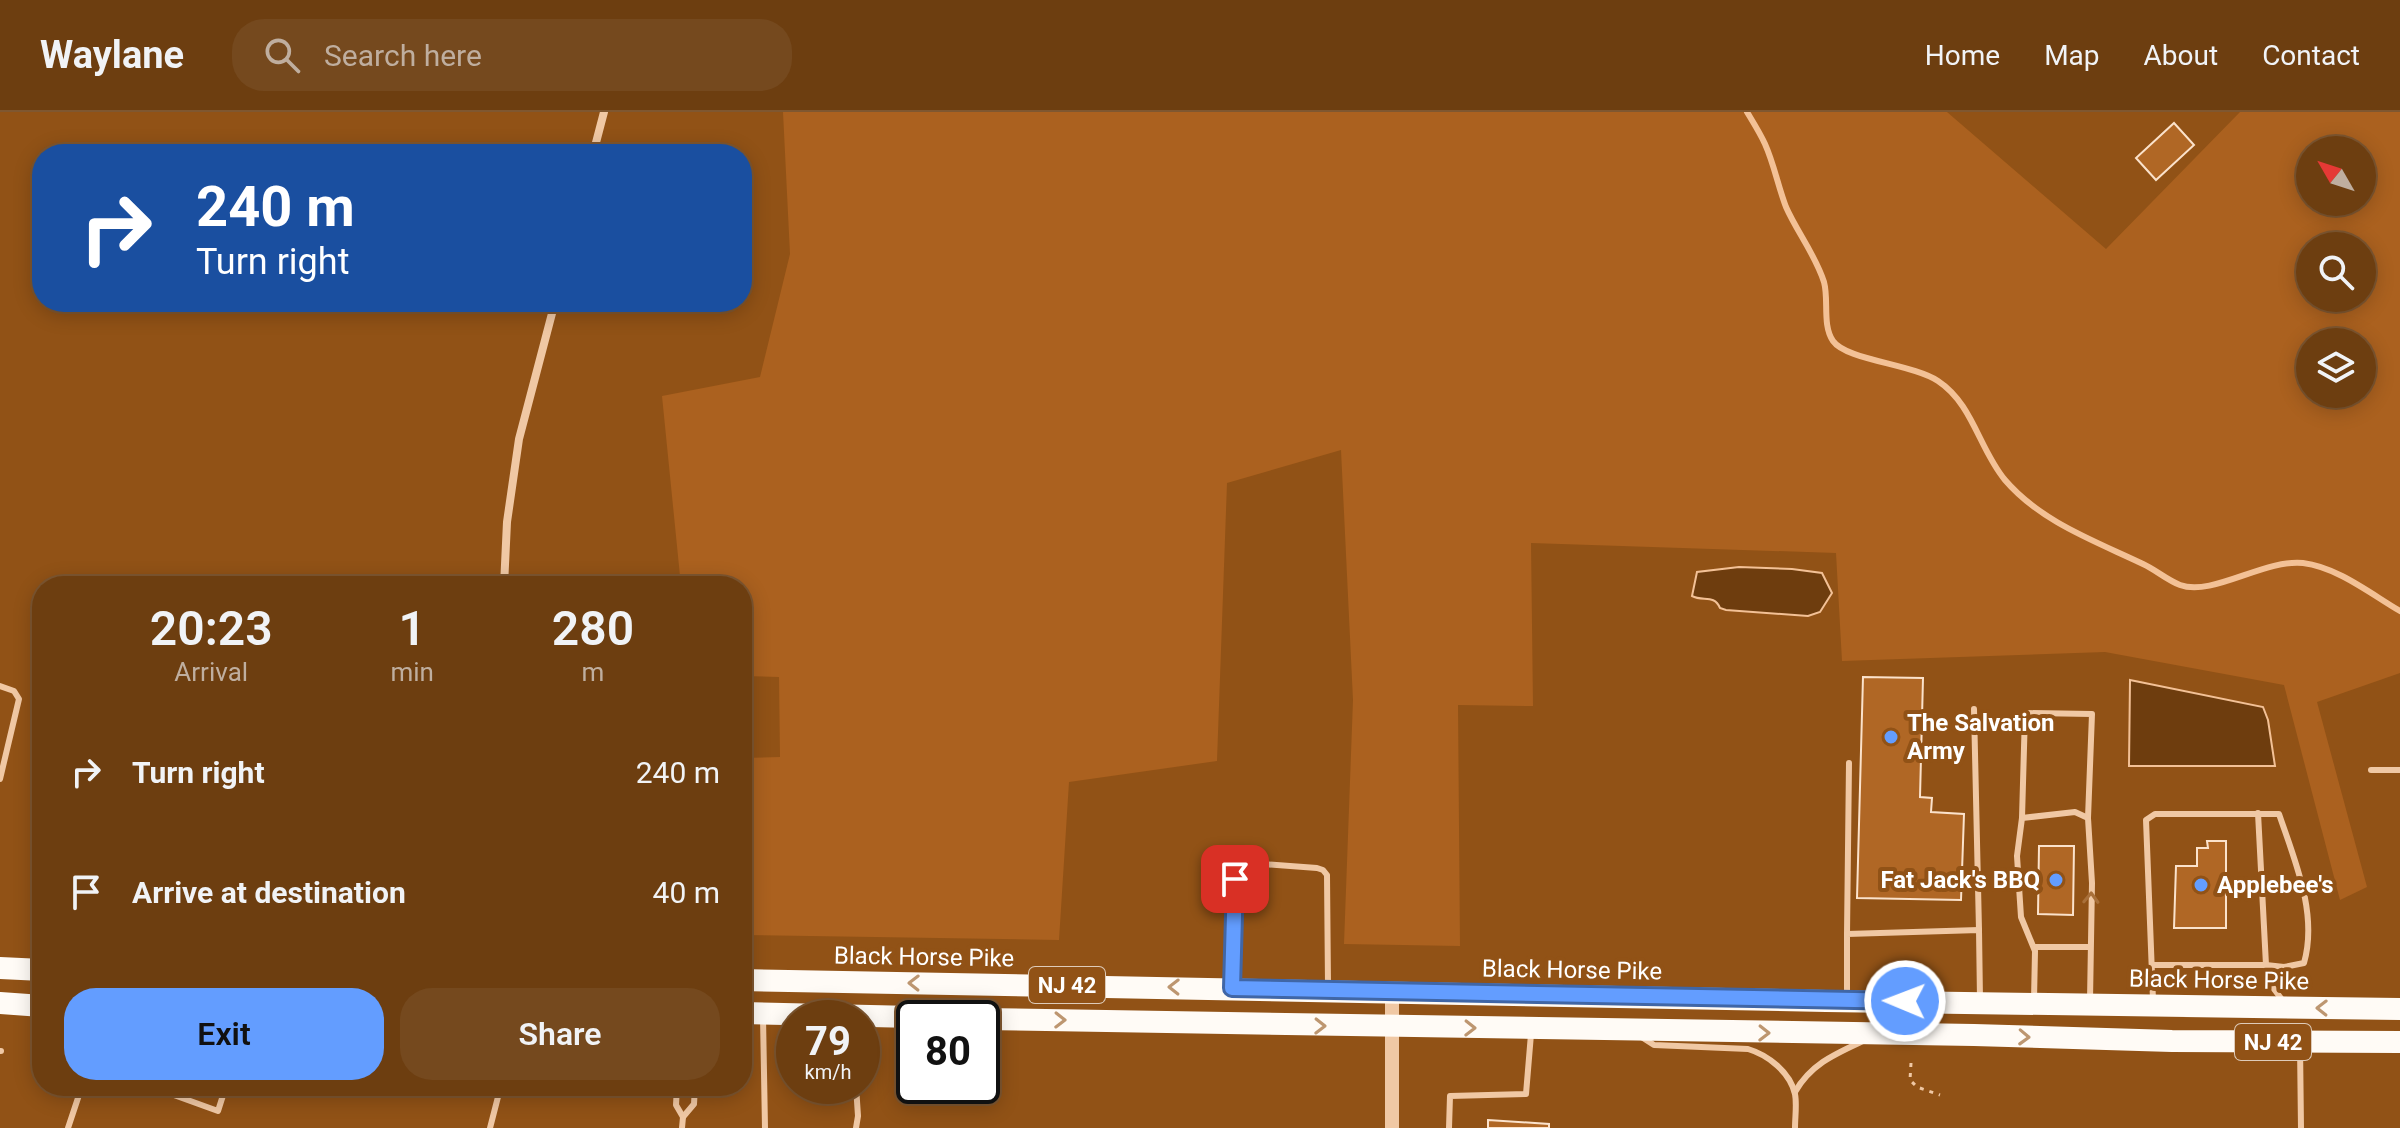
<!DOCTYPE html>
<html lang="en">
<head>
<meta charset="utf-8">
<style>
  :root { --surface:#6d3e10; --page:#75491e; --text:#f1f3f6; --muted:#bfae9f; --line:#7f5730; --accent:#639dff }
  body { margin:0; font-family:Roboto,sans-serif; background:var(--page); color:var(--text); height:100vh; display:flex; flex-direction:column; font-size:30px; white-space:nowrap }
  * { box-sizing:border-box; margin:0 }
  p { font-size:26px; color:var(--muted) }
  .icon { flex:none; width:44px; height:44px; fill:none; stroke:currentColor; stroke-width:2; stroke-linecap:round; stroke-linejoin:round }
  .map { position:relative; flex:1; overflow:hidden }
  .side { position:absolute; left:32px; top:464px; width:720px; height:520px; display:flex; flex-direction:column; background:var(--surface); border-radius:32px; box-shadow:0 4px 20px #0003,0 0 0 2px var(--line) }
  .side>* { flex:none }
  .banner { position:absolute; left:32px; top:32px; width:720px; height:168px; border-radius:32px; box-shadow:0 4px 20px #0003,0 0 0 2px var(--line); background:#1a4fa0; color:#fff; overflow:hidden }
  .needle { width:52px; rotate:309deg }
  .fabs { position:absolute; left:2296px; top:24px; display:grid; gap:16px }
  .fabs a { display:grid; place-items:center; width:80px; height:80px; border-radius:50%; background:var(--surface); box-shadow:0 4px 20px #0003,0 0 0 2px var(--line); font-size:40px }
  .speed { position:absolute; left:776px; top:888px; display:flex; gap:16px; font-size:40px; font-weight:700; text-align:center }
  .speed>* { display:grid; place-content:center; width:104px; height:104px; border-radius:50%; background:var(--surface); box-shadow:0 4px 20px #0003,0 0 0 2px var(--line); line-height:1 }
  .speed small { font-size:20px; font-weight:400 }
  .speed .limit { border:4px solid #111; border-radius:12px; background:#fff; color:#111 }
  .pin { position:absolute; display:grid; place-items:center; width:68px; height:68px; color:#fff; margin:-34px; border-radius:16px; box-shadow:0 4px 12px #0006 }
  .me { position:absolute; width:88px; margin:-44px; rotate:271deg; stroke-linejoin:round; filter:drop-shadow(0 0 6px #0008) }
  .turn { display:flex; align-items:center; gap:28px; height:168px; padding:0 32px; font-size:36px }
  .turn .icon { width:104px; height:104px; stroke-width:2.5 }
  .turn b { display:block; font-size:56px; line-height:68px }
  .eta { display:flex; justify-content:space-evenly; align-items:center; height:136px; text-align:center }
  .eta b { font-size:48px; font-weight:600; line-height:56px }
  .cta { display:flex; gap:16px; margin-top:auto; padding:16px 32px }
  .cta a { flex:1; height:92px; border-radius:32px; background:var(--accent); color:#111; font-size:32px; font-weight:600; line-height:92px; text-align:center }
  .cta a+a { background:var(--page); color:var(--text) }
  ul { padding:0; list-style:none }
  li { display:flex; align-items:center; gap:24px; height:120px; padding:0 32px }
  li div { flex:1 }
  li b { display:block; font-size:30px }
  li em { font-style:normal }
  header { display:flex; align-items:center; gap:48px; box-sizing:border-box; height:112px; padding:0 40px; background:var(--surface); border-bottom:2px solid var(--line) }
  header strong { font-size:38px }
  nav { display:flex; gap:44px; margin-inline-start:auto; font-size:28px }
  .search { width:560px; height:72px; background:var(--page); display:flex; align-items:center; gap:20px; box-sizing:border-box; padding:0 28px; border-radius:32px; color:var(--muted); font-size:30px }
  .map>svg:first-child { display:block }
  .green { fill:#ab611f; fill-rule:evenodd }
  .water { fill:#6e3d0e; stroke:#f3c196; stroke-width:2 }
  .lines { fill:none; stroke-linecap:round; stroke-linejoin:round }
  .stream { stroke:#f3c196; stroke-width:6 }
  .building { fill:#b06725; stroke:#fbe2cb; stroke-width:2 }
  .path { stroke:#f0c8a4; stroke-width:3; stroke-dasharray:4 6; stroke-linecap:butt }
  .service { stroke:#f0c8a4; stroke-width:6 }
  .minor { stroke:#f0c8a4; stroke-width:8 }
  .tertiary { stroke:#f0c8a4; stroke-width:14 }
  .trunk { stroke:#fffbf6; stroke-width:22 }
  .oneway { stroke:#a9703a }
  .oneway2 { stroke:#bd9670 }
  .route-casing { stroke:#4066a6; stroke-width:20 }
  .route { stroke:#639dff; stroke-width:14 }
  .poi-dot { fill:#639dff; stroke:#915216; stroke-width:3 }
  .labels { text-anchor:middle; stroke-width:8; stroke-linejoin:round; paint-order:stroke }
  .shield { fill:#915216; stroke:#decbb9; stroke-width:2 }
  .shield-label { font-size:22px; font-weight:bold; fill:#fff }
  .poi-label { font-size:24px; font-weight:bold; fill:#fff; stroke:#915216; text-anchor:start }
  .street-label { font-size:24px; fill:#fff; stroke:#915216 }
</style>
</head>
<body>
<header>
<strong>Waylane</strong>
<div class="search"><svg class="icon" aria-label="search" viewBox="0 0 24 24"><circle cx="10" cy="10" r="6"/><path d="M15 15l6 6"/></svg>Search here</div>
<nav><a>Home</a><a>Map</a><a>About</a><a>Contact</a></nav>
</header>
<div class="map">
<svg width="2400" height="1016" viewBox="0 0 2400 1016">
  <rect width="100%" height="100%" fill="#915216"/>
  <path class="green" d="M783 0H1947L2106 137 2240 0H2400V561L2317 590 2367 775 2340 788 2284 573 2105 540 1842 549 1836 441 1531 431 1533 594 1458 593 1460 834 1344 832 1353 588 1341 338 1227 371 1217 649 1069 670 1059 828 742 823V646L780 645 779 565 742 564V474H681L662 284 760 265 790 142ZM2310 38H2362V90H2310ZM2310 134H2362V186H2310ZM2310 230H2362V282H2310Z"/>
  <g class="water">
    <path d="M1739 455 1792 457 1822 461 1832 481 1820 500 1808 504 1726 498 1720 496C1714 482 1703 490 1692 484L1697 460Z"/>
    <path d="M2130 568 2263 595 2268 608 2275 654H2129Z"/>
  </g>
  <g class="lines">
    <path class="stream" d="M1747 0C1753 10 1760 21 1765 32 1774 52 1778 74 1786 95 1797 120 1815 142 1824 170 1829 188 1822 213 1833 229 1846 248 1912 252 1938 269 1973 292 1979 337 2005 368 2041 410 2095 429 2143 452 2156 458 2167 468 2180 473 2212 485 2264 447 2303 451 2337 455 2371 482 2400 499"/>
  </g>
  <g class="building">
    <path d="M2174 11 2194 33 2156 68 2136 46Z"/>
    <path d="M1863 565 1923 566 1920 685 1932 686 1931 700 1964 702 1961 788 1857 786Z"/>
    <path d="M2207 729H2226V816H2174L2176 754H2197V736H2208Z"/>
    <path d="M2039 734H2074L2073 803 2038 802Z"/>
    <path d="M1488 1008 1549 1012V1016H1488Z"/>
  </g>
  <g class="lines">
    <path class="path" d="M1911 951 1910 968 1917 975 1940 983"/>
    <g class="service">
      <path d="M0 574 14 579 19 587 0 667"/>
      <path d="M1974 597 1979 818"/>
      <path d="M2371 658H2400"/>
      <path d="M2022 706 2025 601 2092 602 2088 706"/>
      <path d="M34 755 42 757"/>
      <path d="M1847 822 1849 651"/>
      <path d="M2034 835H2089"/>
      <path d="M2152 853H2266L2258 701"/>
      <path d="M1232 873 1235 767 1239 756 1248 751 1317 756 1323 758 1327 763 1328 873"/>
      <path d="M1847 885V822L1979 818 1980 888"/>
      <path d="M2034 888 2035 839 2021 805 2017 744 2022 706 2075 700 2088 706 2092 771 2090 888"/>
      <path d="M2153 888 2146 708 2155 702H2279C2295 749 2318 802 2304 851L2284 855 2266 853 2271 873 2283 889"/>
      <path d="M763 905 765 1016"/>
      <path d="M1640 924 1654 933 1748 937C1768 943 1790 960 1795 982 1797 992 1795 1005 1795 1016"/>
      <path d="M2300 933 2301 1016"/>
      <path d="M0 939H1"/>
      <path d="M149 974 218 999 226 974"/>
      <path d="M677 974 676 993 683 1005"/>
      <path d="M1795 980C1811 952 1835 942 1863 929"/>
      <path d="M68 1016 82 974"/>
      <path d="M490 1016 499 981"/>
      <path d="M682 1016 683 1005 694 992 695 974"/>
      <path d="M856 1016 858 1004 856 974"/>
      <path d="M1449 1016 1450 984 1526 982 1531 922"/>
    </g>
    <g class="minor">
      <path d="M593 42 604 0"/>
      <path d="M504 474 507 410 519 327 555 190"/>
    </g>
    <path class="tertiary" d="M1392 880V1016"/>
    <g class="trunk">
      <path d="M0 856 42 858"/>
      <path d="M742 868 1826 889 2400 897"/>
      <path d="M0 891 42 894"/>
      <path d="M742 901 957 906"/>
      <path d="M982 907 1974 923 2172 929 2400 930"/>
    </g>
  </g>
  <defs><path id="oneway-chevron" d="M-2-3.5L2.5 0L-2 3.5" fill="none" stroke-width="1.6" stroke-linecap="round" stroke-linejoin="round" transform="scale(2)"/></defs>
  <use class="oneway" href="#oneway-chevron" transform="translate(2091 786) rotate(-88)"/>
  <g class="oneway2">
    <use href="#oneway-chevron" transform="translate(914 871) rotate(-179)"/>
    <use href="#oneway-chevron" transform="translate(1174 875) rotate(-179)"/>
    <use href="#oneway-chevron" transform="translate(2322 896) rotate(-179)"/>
    <use href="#oneway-chevron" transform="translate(1060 908) rotate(1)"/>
    <use href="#oneway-chevron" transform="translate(1320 914) rotate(1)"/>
    <use href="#oneway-chevron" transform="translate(1470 916) rotate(1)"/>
    <use href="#oneway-chevron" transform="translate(1764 921) rotate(1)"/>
    <use href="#oneway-chevron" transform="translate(2024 925) rotate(2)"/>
  </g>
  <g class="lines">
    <defs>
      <path id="route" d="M1235 767 1232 876 1905 889"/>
    </defs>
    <use href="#route" class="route-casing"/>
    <use href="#route" class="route"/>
  </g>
  <g class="poi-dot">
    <circle cx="1891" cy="625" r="8"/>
    <circle cx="2056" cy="768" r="8"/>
    <circle cx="2201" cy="773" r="8"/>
  </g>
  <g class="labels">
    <g class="shield">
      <rect x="1029" y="855" width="76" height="36" rx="6"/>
      <rect x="2235" y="912" width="76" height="36" rx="6"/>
    </g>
    <g class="shield-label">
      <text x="1067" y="881">NJ 42</text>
      <text x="2273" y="938">NJ 42</text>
    </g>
    <g class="poi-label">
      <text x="1907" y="619">The Salvation<tspan x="1907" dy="28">Army</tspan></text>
      <text x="2040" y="776" text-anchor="end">Fat Jack's BBQ</text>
      <text x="2217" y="781">Applebee's</text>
    </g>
    <g class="street-label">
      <text transform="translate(924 845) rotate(1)" y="8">Black Horse Pike</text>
      <text transform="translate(1572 858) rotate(1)" y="8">Black Horse Pike</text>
      <text transform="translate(2219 868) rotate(1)" y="8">Black Horse Pike</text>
    </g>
  </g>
</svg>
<div class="fabs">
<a><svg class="needle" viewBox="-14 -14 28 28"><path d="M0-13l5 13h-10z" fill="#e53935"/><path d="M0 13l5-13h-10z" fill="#bfae9f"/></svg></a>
<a><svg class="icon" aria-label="search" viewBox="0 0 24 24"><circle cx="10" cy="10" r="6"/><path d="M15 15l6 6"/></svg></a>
<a><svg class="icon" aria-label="layers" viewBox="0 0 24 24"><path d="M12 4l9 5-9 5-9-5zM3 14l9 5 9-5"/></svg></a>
</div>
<div class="speed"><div>79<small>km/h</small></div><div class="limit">80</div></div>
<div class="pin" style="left:1235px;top:767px;background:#d93025"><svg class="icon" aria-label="arrive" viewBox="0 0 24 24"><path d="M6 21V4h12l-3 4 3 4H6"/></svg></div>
<svg class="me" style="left:1905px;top:889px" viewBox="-20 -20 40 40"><circle r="17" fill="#639dff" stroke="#fff" stroke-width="3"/><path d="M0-11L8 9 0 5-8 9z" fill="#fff"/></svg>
<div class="banner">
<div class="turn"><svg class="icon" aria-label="right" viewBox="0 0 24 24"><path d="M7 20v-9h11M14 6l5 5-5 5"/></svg><div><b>240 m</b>Turn right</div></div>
</div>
<section class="side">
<div class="eta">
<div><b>20:23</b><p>Arrival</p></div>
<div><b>1</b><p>min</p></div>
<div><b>280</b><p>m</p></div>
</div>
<ul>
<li><svg class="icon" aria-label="right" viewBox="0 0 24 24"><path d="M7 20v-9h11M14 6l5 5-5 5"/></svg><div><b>Turn right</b></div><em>240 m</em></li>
<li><svg class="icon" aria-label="arrive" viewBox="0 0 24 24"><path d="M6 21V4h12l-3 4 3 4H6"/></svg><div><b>Arrive at destination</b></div><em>40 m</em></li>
</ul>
<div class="cta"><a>Exit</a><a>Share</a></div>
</section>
</div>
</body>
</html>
